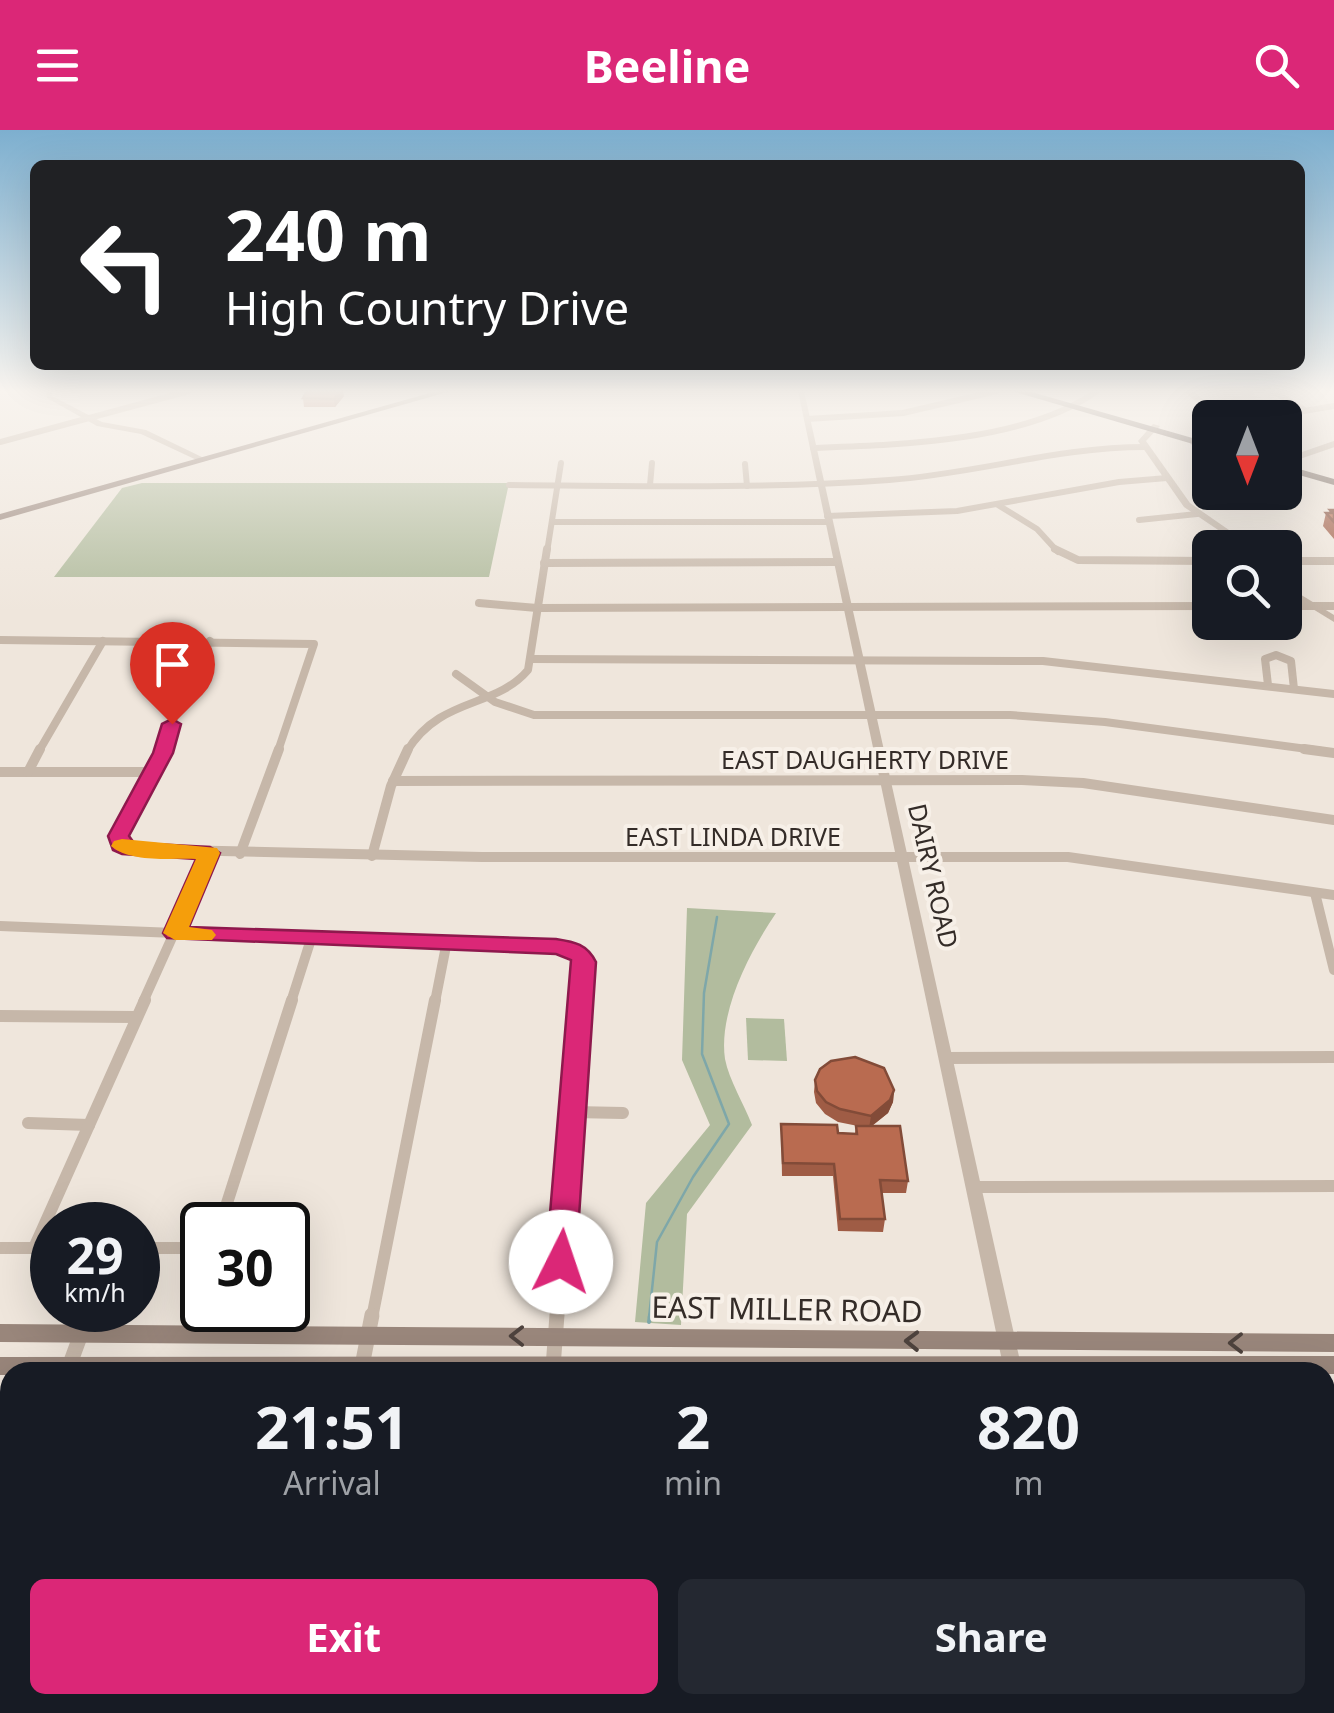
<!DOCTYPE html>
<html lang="en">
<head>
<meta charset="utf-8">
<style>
  :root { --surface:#171b24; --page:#242831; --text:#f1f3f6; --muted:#9ea1a6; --accent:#db2777 }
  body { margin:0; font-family:"Noto Sans",sans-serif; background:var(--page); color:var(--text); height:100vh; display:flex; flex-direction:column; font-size:38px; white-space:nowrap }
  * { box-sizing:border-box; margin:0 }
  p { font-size:32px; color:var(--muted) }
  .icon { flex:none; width:55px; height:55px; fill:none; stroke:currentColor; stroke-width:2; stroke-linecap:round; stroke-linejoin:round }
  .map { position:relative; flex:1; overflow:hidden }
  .side { position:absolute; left:0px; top:1232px; width:1335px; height:352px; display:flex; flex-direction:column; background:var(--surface); border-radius:30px 30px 0 0; box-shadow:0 10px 40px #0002 }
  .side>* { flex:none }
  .top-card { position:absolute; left:30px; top:30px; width:1275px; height:210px; border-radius:15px; box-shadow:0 10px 40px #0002; background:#202124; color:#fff; overflow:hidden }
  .needle { width:65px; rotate:180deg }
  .tools { position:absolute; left:1192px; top:270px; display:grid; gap:20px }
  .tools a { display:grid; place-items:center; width:110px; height:110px; border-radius:15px; background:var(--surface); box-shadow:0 10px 40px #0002; font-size:50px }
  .speed { position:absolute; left:30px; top:1072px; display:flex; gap:20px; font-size:50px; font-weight:700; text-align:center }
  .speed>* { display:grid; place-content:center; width:130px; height:130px; border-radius:50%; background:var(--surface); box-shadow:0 10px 40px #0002; line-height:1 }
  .speed small { font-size:25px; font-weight:400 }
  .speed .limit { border:5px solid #111; border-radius:15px; background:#fff; color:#111 }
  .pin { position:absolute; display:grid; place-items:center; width:85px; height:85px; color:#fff; margin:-102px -42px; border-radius:50% 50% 50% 0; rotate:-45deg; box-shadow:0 0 10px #0007 }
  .pin .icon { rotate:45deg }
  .me { position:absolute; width:110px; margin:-55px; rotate:4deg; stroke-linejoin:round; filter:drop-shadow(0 0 8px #0008) }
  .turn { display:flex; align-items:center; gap:35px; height:210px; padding:0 30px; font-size:45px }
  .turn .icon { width:130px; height:130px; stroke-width:2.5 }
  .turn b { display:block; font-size:70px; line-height:85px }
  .eta { display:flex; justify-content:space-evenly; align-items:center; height:170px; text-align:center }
  .eta b { font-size:60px; font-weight:700; line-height:70px }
  .action { display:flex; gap:20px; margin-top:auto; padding:20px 30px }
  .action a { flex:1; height:115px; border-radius:15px; background:var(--accent); color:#fff; font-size:40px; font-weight:700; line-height:115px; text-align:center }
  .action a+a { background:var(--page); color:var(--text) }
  header { display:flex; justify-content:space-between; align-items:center; height:130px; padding:0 30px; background:var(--accent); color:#fff; font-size:45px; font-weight:700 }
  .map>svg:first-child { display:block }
  .green { fill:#b2bc9e }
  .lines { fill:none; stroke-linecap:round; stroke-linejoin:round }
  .stream-far1 { stroke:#7ea7a9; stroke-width:2.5 }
  .stream { stroke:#7ea7a9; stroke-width:4 }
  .minor-far4 { stroke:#c6b7a9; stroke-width:6 }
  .minor-far3 { stroke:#c6b7a9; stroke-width:8 }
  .minor-far2 { stroke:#c6b7a9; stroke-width:10 }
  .minor-far1 { stroke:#c6b7a9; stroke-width:12 }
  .minor { stroke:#c6b7a9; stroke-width:15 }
  .tertiary { fill:#c6b7a9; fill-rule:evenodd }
  .secondary { fill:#99867b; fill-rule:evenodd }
  .primary { fill:#74645b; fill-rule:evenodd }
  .wall { fill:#9f5c45 }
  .shaded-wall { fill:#824b38 }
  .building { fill:#b96b50; stroke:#824b38; stroke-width:2.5 }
  .oneway { stroke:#4d423d }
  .route { fill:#db2777; stroke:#8e194d; stroke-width:2.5 }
  .slow { fill:#f59e0b }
  .labels { text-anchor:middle; stroke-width:8; stroke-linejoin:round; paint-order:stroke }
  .street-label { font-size:25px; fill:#342c28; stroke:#f7f0e8 }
  .near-street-label { font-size:30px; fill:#342c28; stroke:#f7f0e8 }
</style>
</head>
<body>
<header><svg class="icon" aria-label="menu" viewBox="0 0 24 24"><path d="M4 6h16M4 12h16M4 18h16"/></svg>Beeline<svg class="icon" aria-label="search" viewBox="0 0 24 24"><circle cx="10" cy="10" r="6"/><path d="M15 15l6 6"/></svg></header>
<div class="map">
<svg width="1334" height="1583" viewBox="0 0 1334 1583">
  <rect width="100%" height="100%" fill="#efe6dc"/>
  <g class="green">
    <path d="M142 353H509L489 447H54L122 358Z"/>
    <path d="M687 778 776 783C751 820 718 881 725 929 729 950 744 974 752 995L687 1084 681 1195 635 1192 646 1073 710 995 682 930Z"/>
    <path d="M746 888 784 889 787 931 748 930Z"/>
  </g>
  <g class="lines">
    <path class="stream-far1" d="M649 1188 657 1112 693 1047 729 994 702 924 704 863 717 787"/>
    <g class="stream">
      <path d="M649 1192 650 1185"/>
      <path d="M532 1583 535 1575"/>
    </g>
    <g class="minor-far4">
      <path d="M1188 261 1221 288"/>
      <path d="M1272 261 1303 279"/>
      <path d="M1262 288 1334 276"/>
      <path d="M807 289 903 283 997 261"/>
      <path d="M0 312 189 261"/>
      <path d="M1193 312 1210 305"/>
      <path d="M813 318C898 315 1026 312 1097 261"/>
      <path d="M1285 331 1334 314"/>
      <path d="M745 334 747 356"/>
      <path d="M509 355C636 356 763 359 889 350 975 344 1058 317 1145 317"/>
      <path d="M650 355 652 333"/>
      <path d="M998 375 1037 399 1058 422"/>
      <path d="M827 386 957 381 1119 352 1167 348"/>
      <path d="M1139 390 1197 384"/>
      <path d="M552 392H828"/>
      <path d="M547 422 561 333"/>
    </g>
    <g class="minor-far3">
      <path d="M1055 419 1078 430 1210 431"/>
      <path d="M1285 431H1334"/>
      <path d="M544 433 836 432"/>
      <path d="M479 473 537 478 1210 476"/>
      <path d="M1285 476H1334"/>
      <path d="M0 510 314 514 278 621"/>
      <path d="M531 529 1043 531 1334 564"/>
      <path d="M456 544 495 572 534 585H1010L1105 592 1322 621"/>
      <path d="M1268 555 1265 529 1276 525 1291 531 1294 559"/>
      <path d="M39 621 103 511"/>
      <path d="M164 621 181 566 210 511"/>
      <path d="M407 621C441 566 495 579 528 540L547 419"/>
    </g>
    <g class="minor-far2">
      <path d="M164 619 119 707 121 715 130 719 482 727H1068L1334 765"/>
      <path d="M1304 619 1334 623"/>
      <path d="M0 642H151"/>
      <path d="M28 642 40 619"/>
      <path d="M393 651 1022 650 1083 653 1334 690"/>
      <path d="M240 724 279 619"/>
      <path d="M372 726 391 656 408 619"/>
      <path d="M1315 763 1334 840"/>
      <path d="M0 796 573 819 584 833 581 872"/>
      <path d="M143 872 210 723"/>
      <path d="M291 872 312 806"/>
      <path d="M435 872 447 811"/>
    </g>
    <g class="minor-far1">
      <path d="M0 886 135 887"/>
      <path d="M945 928 1334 927"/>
      <path d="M573 982 623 983"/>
      <path d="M28 993 89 995"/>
      <path d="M973 1057 1334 1056"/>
      <path d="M220 1095 292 870"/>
      <path d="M0 1118H52"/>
      <path d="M34 1118 145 870"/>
      <path d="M138 1118H187L202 1114"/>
      <path d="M87 1188 90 1180"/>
      <path d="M372 1188 435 870"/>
      <path d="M557 1188 581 870"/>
    </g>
    <g class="minor">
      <path d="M362 1236 372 1185"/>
      <path d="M553 1237 557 1185"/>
      <path d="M67 1242 88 1185"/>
      <path d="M0 1344H10"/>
      <path d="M1325 1415H1334"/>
      <path d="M0 1431 10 1402"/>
      <path d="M0 1497 10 1509"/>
      <path d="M167 1575 194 1583"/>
      <path d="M939 1575 940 1583"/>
      <path d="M393 1583 397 1575"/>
      <path d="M672 1583 673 1575"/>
    </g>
    <g class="tertiary">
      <path d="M46 261H52V266L102 292 146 300 208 330 201 332 141 304 97 296 47 268Z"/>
      <path d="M798 261H804L1022 1240 1020 1242H1006L1004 1240Z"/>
      <path d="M1153 294 1160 296 1146 311 1190 373 1255 418H1245L1184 377 1138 311Z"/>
      <path d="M1285 455 1334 485V492L1285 462Z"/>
      <path d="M1077 1575H1099L1100 1583H1078Z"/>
    </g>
    <g class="secondary">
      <path d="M437 261H451L0 390V384Z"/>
      <path d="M0 1194 1334 1204V1222L0 1212Z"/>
      <path d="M1334 1226V1244L10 1242V1245H0V1227Z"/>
    </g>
    <g class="primary">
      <path d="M1012 261H1028L1210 313V319Z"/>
      <path d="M1285 335 1334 349V355L1285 341Z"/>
    </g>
  </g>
  <g class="wall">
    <path d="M344 266 335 277H304L303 268Z"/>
    <path d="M1330 380H1334V409L1323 396 1326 383H1329Z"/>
    <path d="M815 950 894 960 893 972 888 983 872 996 908 1051 906 1063H882L885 1089 883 1102 838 1101 833 1046H782L781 994 838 1003 855 1004 856 996H858L838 992 825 984 816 973 814 962Z"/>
  </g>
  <g class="shaded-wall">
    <path d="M340 261H343L344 266 335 277 334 269Z"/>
    <path d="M894 960 893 972 888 983 869 998 871 986Z"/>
  </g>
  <g class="building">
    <path d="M307 261H340L334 269 303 268Z"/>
    <path d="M1330 380H1334V392L1326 383H1333Z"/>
    <path d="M855 927 884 938 894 960 890 970 871 986 840 979 826 972 817 961 815 950 820 939 831 931Z"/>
    <path d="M781 994 837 995 838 1003 857 1004 856 996H900L908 1051 880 1050 885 1089H840L834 1034 783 1033Z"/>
  </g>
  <defs><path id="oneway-chevron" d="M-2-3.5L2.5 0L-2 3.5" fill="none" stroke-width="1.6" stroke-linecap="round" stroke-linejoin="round" transform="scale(2.5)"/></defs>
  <g class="oneway">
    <use href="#oneway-chevron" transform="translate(517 1206) rotate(-180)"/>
    <use href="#oneway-chevron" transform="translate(912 1211) rotate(-179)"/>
    <use href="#oneway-chevron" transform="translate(1236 1213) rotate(180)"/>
  </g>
  <linearGradient id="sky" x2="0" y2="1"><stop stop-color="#7dafcf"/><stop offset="0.54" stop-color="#f8f4ef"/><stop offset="1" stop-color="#f8f4ef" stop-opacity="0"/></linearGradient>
  <rect width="1334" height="483" fill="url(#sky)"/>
  <path class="route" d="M172 589 181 594 173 623 129 706 134 713 210 717 220 723 189 797 556 809C575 812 587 814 596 832L576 1132 571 1140 561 1144 551 1140 546 1132 571 830 556 824 167 808 163 803 196 729 122 724 113 720 108 706 153 623 162 594Z"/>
  <path class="slow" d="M122 709 217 718 220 723 189 797 212 800 216 805 212 810H175L163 803 196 729C170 728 131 733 111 716L114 711Z"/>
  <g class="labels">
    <g class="street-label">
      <text x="865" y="639">EAST DAUGHERTY DRIVE</text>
      <text x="733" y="716">EAST LINDA DRIVE</text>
      <text transform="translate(933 746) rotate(77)" y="9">DAIRY ROAD</text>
    </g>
    <g class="near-street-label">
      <text transform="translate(787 1180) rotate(1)" y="10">EAST MILLER ROAD</text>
    </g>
  </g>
</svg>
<div class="tools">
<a><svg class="needle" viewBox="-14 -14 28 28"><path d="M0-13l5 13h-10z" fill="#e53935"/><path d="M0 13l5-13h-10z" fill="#9ea1a6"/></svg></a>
<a><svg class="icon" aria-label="search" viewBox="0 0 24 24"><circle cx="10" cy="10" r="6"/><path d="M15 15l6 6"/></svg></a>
</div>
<div class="speed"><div>29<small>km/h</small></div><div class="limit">30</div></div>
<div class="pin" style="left:172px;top:594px;background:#d93025"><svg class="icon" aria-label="arrive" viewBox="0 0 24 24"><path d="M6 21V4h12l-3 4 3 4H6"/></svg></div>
<svg class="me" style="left:561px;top:1132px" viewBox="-20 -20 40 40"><circle r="19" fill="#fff"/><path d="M0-13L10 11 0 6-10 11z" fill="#db2777"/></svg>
<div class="top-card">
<div class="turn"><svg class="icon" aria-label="left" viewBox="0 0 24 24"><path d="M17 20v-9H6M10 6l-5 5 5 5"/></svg><div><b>240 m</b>High Country Drive</div></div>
</div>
<section class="side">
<div class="eta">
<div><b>21:51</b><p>Arrival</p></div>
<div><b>2</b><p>min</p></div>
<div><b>820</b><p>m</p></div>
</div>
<div class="action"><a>Exit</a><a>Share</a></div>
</section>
</div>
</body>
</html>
